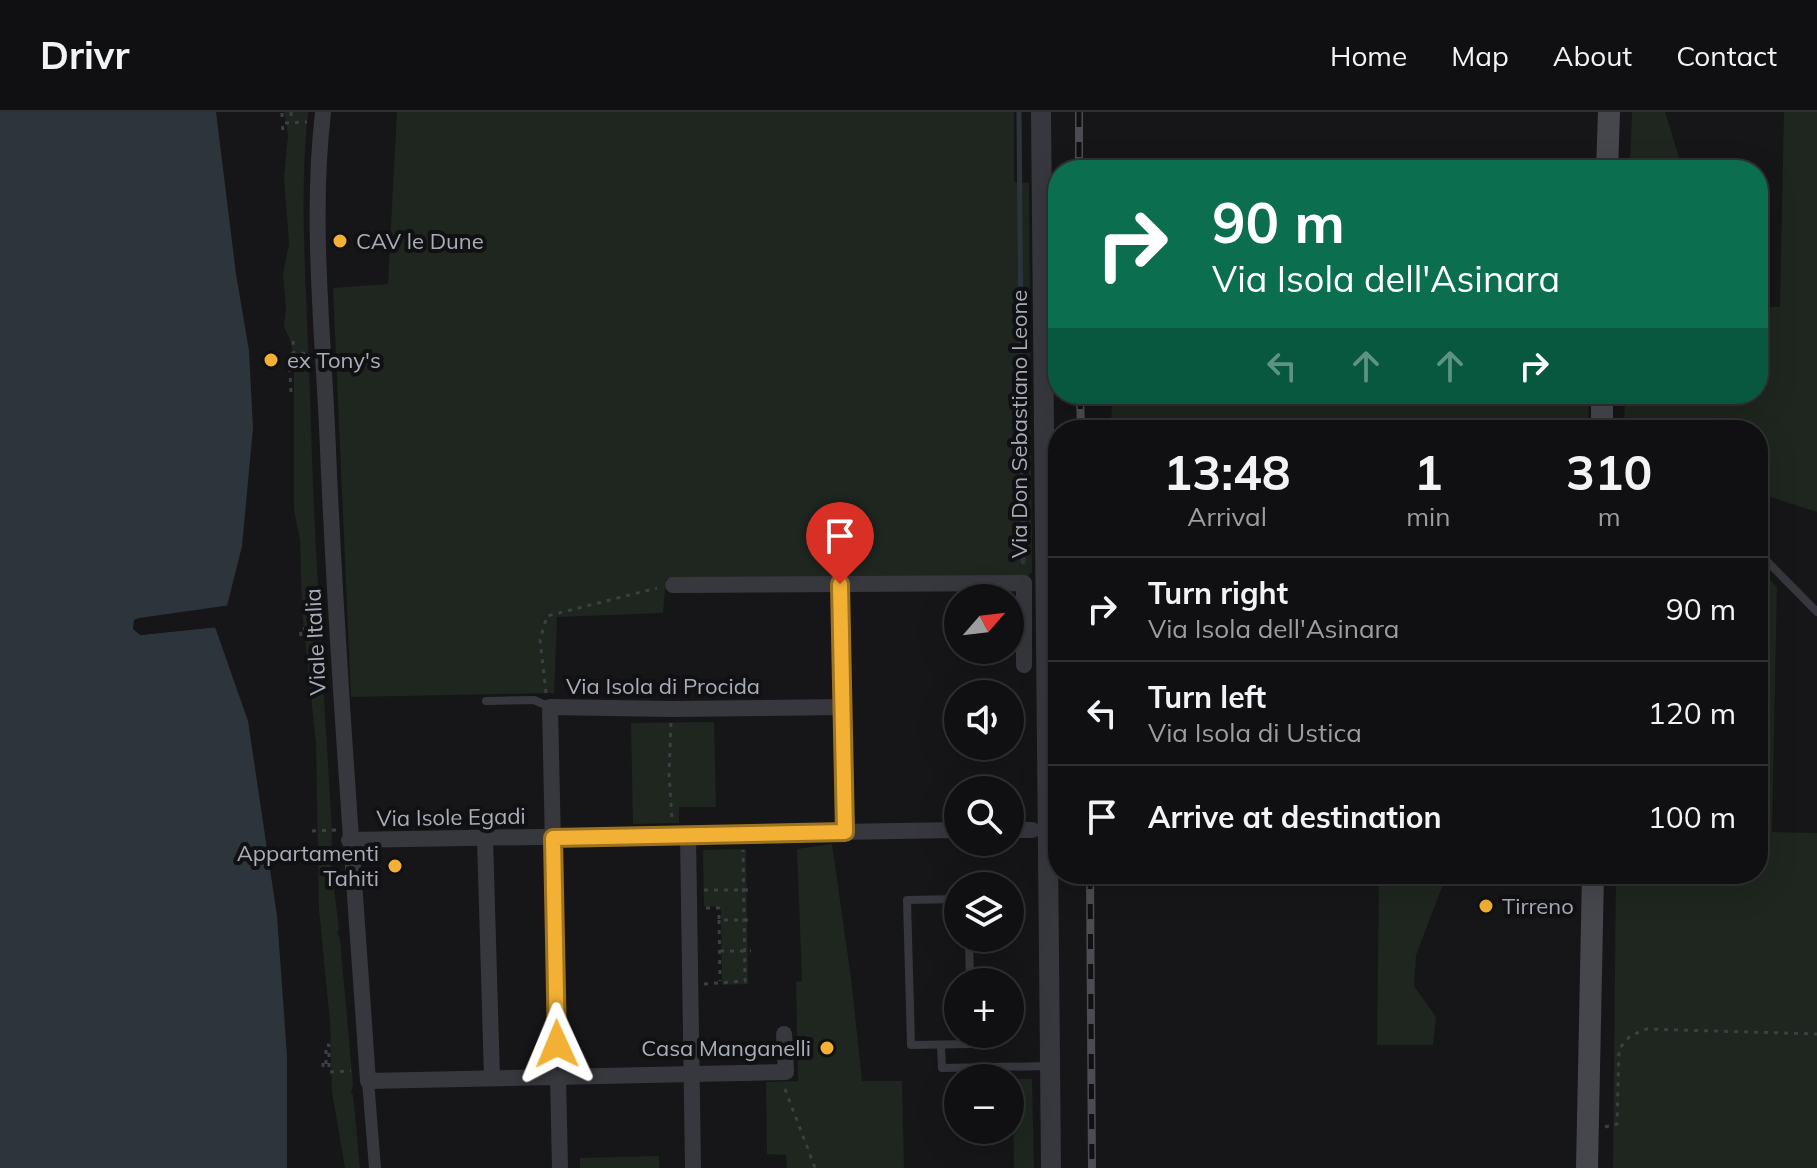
<!DOCTYPE html>
<html lang="en">
<head>
<meta charset="utf-8">
<style>
  :root { --surface:#101012; --page:#19191b; --text:#f1f3f6; --muted:#9c9d9f; --line:#303032 }
  body { margin:0; font-family:Mulish,sans-serif; background:var(--page); color:var(--text); height:100vh; display:flex; flex-direction:column; font-size:30px; white-space:nowrap }
  * { box-sizing:border-box; margin:0 }
  p { font-size:26px; color:var(--muted) }
  .icon { flex:none; width:44px; height:44px; fill:none; stroke:currentColor; stroke-width:2; stroke-linecap:round; stroke-linejoin:round }
  .map { position:relative; flex:1; overflow:hidden }
  .panel { position:absolute; left:1048px; top:308px; width:720px; height:464px; display:flex; flex-direction:column; background:var(--surface); border-radius:32px; box-shadow:0 8px 32px #0002,0 0 0 2px var(--line) }
  .panel>* { flex:none }
  .top-card { position:absolute; left:1048px; top:48px; width:720px; height:244px; border-radius:32px; box-shadow:0 8px 32px #0002,0 0 0 2px var(--line); background:#0b6e4f; color:#fff; overflow:hidden }
  .needle { width:52px; rotate:62deg }
  .controls { position:absolute; left:944px; top:472px; display:grid; gap:16px }
  .controls a { display:grid; place-items:center; width:80px; height:80px; border-radius:50%; background:var(--surface); box-shadow:0 8px 32px #0002,0 0 0 2px var(--line); font-size:40px }
  .pin { position:absolute; display:grid; place-items:center; width:68px; height:68px; color:#fff; margin:-82px -34px; border-radius:50% 50% 50% 0; rotate:-45deg; box-shadow:0 0 8px #0007 }
  .pin .icon { rotate:45deg }
  .me { position:absolute; width:88px; margin:-44px; rotate:359deg; stroke-linejoin:round; filter:drop-shadow(0 0 6px #0008) }
  .turn { display:flex; align-items:center; gap:28px; height:168px; padding:0 32px; font-size:36px }
  .turn .icon { width:104px; height:104px; stroke-width:2.5 }
  .turn b { display:block; font-size:56px; line-height:68px }
  .lanes { display:flex; align-items:center; height:76px; padding:0 32px; background:#0003; justify-content:center; gap:40px; direction:ltr }
  .lanes .off { opacity:.35 }
  .eta { display:flex; justify-content:space-evenly; align-items:center; height:136px; text-align:center }
  .eta b { font-size:48px; font-weight:700; line-height:56px }
  ul { padding:0; list-style:none }
  li { display:flex; align-items:center; gap:24px; height:104px; padding:0 32px; border-top:2px solid var(--line) }
  li div { flex:1 }
  li b { display:block; font-size:30px }
  li em { font-style:normal }
  header { display:flex; align-items:center; gap:48px; box-sizing:border-box; height:112px; padding:0 40px; background:var(--surface); border-bottom:2px solid var(--line) }
  header strong { font-size:38px }
  nav { display:flex; gap:44px; margin-inline-start:auto; font-size:28px }
  .map>svg:first-child { display:block }
  .green { fill:#1e261f }
  .water { fill:#2c353c }
  .pier { fill:#161618 }
  .lines { fill:none; stroke-linecap:round; stroke-linejoin:round }
  .stream { stroke:#2c353c; stroke-width:5 }
  .path { stroke:#3d3f44; stroke-width:3; stroke-dasharray:4 6; stroke-linecap:butt }
  .service { stroke:#37383d; stroke-width:8 }
  .pedestrian { stroke:#37383d; stroke-width:12 }
  .minor { stroke:#37383d; stroke-width:16 }
  .tertiary { stroke:#37383d; stroke-width:20 }
  .secondary { stroke:#45474d; stroke-width:22 }
  .rail-casing { stroke:#4a4c52; stroke-width:8 }
  .rail { stroke:#111113; stroke-width:5; stroke-dasharray:15; stroke-linecap:butt }
  .route-casing { stroke:#9d7322; stroke-width:20 }
  .route { stroke:#f2b134; stroke-width:14 }
  .poi-dot { fill:#f2b134; stroke:#111113; stroke-width:3 }
  .labels { text-anchor:middle; stroke-width:8; stroke-linejoin:round; paint-order:stroke }
  .poi-label { font-size:22px; fill:#a8adb8; stroke:#111113; text-anchor:start }
  .street-label { font-size:22px; fill:#a8adb8; stroke:#111113 }
</style>
</head>
<body>
<header>
<strong>Drivr</strong>
<nav><a>Home</a><a>Map</a><a>About</a><a>Contact</a></nav>
</header>
<div class="map">
<svg width="1817" height="1056" viewBox="0 0 1817 1056">
  <rect width="100%" height="100%" fill="#161618"/>
  <g class="green">
    <path d="M284 0H308C299 85 306 170 309 255 312 339 314 429 321 515L322 555 320 558 323 569 332 718 331 749 339 818 337 820 340 827 353 973 351 981 353 983 360 1056H345L332 980 330 910 319 798 316 632 302 498 300 428 294 398V258L291 230 284 215 286 196 283 162 289 132 284 64 288 24Z"/>
    <path d="M397 0H1014V70L1029 71 1032 460 1027 465 666 467 663 501 557 505 554 581 351 585 333 176 388 172Z"/>
    <path d="M1632 0H1665L1683 58H1630Z"/>
    <path d="M1784 0H1817V400L1758 381V318H1624L1625 282H1758V195H1780Z"/>
    <path d="M1112 282H1589L1588 318H1111Z"/>
    <path d="M1758 456 1777 475 1772 720 1817 721V1056H1613L1616 762H1758Z"/>
    <path d="M714 610 716 695H679V711L633 712 631 611Z"/>
    <path d="M832 732 851 866 862 969H902L904 1056H787L786 1043 767 1042 766 970 798 969 796 870 802 869 797 737Z"/>
    <path d="M746 737 748 872 722 873 721 795 704 794 703 738Z"/>
    <path d="M1379 762H1447L1416 843 1414 874 1436 905 1433 933H1377Z"/>
    <path d="M1012 967H1032L1034 1056H1014Z"/>
    <path d="M659 1044V1056H580V1046Z"/>
  </g>
  <path class="water" d="M0 0H216L236 162 249 239 253 316 242 434 227 494 134 508 140 523 215 515 248 609 277 804 287 943V1056H0Z"/>
  <path class="pier" d="M231 493 228 497 140 509 137 513 141 519 215 511 219 515 140 523 133 517 134 508 139 506Z"/>
  <g class="lines">
    <path class="stream" d="M1019 0 1023 450"/>
    <g class="path">
      <path d="M291 0 292 10"/>
      <path d="M282 1V11"/>
      <path d="M283 18 282 11 307 10"/>
      <path d="M293 229 294 242"/>
      <path d="M291 280 289 242 308 241"/>
      <path d="M301 524 300 517 323 515"/>
      <path d="M546 581 540 528 547 504 657 476"/>
      <path d="M671 611 669 662 672 707"/>
      <path d="M312 719 337 718"/>
      <path d="M704 778H752"/>
      <path d="M706 796H719V808H750"/>
      <path d="M719 808 720 869"/>
      <path d="M720 839H751"/>
      <path d="M704 872 745 869 743 738"/>
      <path d="M323 951V955H326V933H329V960L351 959"/>
      <path d="M785 977 815 1056"/>
      <path d="M1605 1015 1617 1012 1619 937 1630 924 1646 917 1817 922"/>
    </g>
    <g class="service">
      <path d="M1758 440 1817 500"/>
      <path d="M486 589 534 588 550 595"/>
      <path d="M958 787 907 788 911 933 972 932V922"/>
      <path d="M969 826 970 870"/>
      <path d="M941 933 942 956 1050 954"/>
    </g>
    <path class="pedestrian" d="M368 969 375 1056"/>
    <g class="minor">
      <path d="M323 0C311 104 322 211 327 315 336 534 353 751 368 969L786 960 784 922"/>
      <path d="M840 472 845 720"/>
      <path d="M673 473 1024 471V553"/>
      <path d="M1010 718H1032"/>
      <path d="M688 723 693 1056"/>
      <path d="M485 726 492 966"/>
      <path d="M349 728 958 718"/>
      <path d="M560 1056 550 595 671 597 843 595"/>
    </g>
    <path class="tertiary" d="M1041 0 1051 1056"/>
    <g class="secondary">
      <path d="M1607 58 1609 0"/>
      <path d="M1602 318V282"/>
      <path d="M1587 1056 1593 762"/>
    </g>
    <defs>
      <g id="rail">
        <path d="M1079 0V58"/>
        <path d="M1080 282 1081 318"/>
        <path d="M1090 762 1092 1056"/>
      </g>
    </defs>
    <use href="#rail" class="rail-casing"/>
    <use href="#rail" class="rail"/>
  </g>
  <g class="lines">
    <defs>
      <path id="route" d="M557 932 553 726 845 720 840 472"/>
    </defs>
    <use href="#route" class="route-casing"/>
    <use href="#route" class="route"/>
  </g>
  <g class="poi-dot">
    <circle cx="340" cy="129" r="8"/>
    <circle cx="271" cy="248" r="8"/>
    <circle cx="395" cy="754" r="8"/>
    <circle cx="1486" cy="794" r="8"/>
    <circle cx="827" cy="936" r="8"/>
  </g>
  <g class="labels">
    <g class="poi-label">
      <text x="356" y="137">CAV le Dune</text>
      <text x="287" y="256">ex Tony's</text>
      <text x="379" y="749" text-anchor="end">Appartamenti<tspan x="379" dy="25">Tahiti</tspan></text>
      <text x="1502" y="802">Tirreno</text>
      <text x="811" y="944" text-anchor="end">Casa Manganelli</text>
    </g>
    <g class="street-label">
      <text transform="translate(1019 312) rotate(-90)" y="8">Via Don Sebastiano Leone</text>
      <text transform="translate(315 530) rotate(-93)" y="8">Viale Italia</text>
      <text x="663" y="582">Via Isola di Procida</text>
      <text transform="translate(451 705) rotate(-1)" y="8">Via Isole Egadi</text>
    </g>
  </g>
</svg>
<div class="controls">
<a><svg class="needle" viewBox="-14 -14 28 28"><path d="M0-13l5 13h-10z" fill="#e53935"/><path d="M0 13l5-13h-10z" fill="#9c9d9f"/></svg></a>
<a><svg class="icon" aria-label="sound" viewBox="0 0 24 24"><path d="M4 9h4l5-4v14l-5-4H4zM17 9q2 3 0 6"/></svg></a>
<a><svg class="icon" aria-label="search" viewBox="0 0 24 24"><circle cx="10" cy="10" r="6"/><path d="M15 15l6 6"/></svg></a>
<a><svg class="icon" aria-label="layers" viewBox="0 0 24 24"><path d="M12 4l9 5-9 5-9-5zM3 14l9 5 9-5"/></svg></a>
<a>+</a>
<a>−</a>
</div>
<div class="pin" style="left:840px;top:472px;background:#d93025"><svg class="icon" aria-label="arrive" viewBox="0 0 24 24"><path d="M6 21V4h12l-3 4 3 4H6"/></svg></div>
<svg class="me" style="left:557px;top:932px" viewBox="-20 -20 40 40"><path d="M0-17L14 15 0 8-14 15z" fill="#f2b134" stroke="#fff" stroke-width="4"/></svg>
<div class="top-card">
<div class="turn"><svg class="icon" aria-label="right" viewBox="0 0 24 24"><path d="M7 20v-9h11M14 6l5 5-5 5"/></svg><div><b>90 m</b>Via Isola dell'Asinara</div></div>
<div class="lanes"><svg class="icon off" aria-label="left" viewBox="0 0 24 24"><path d="M17 20v-9H6M10 6l-5 5 5 5"/></svg><svg class="icon off" aria-label="ahead" viewBox="0 0 24 24"><path d="M12 20V5M6 11l6-6 6 6"/></svg><svg class="icon off" aria-label="ahead" viewBox="0 0 24 24"><path d="M12 20V5M6 11l6-6 6 6"/></svg><svg class="icon" aria-label="right" viewBox="0 0 24 24"><path d="M7 20v-9h11M14 6l5 5-5 5"/></svg></div>
</div>
<section class="panel">
<div class="eta">
<div><b>13:48</b><p>Arrival</p></div>
<div><b>1</b><p>min</p></div>
<div><b>310</b><p>m</p></div>
</div>
<ul>
<li><svg class="icon" aria-label="right" viewBox="0 0 24 24"><path d="M7 20v-9h11M14 6l5 5-5 5"/></svg><div><b>Turn right</b><p>Via Isola dell'Asinara</p></div><em>90 m</em></li>
<li><svg class="icon" aria-label="left" viewBox="0 0 24 24"><path d="M17 20v-9H6M10 6l-5 5 5 5"/></svg><div><b>Turn left</b><p>Via Isola di Ustica</p></div><em>120 m</em></li>
<li><svg class="icon" aria-label="arrive" viewBox="0 0 24 24"><path d="M6 21V4h12l-3 4 3 4H6"/></svg><div><b>Arrive at destination</b></div><em>100 m</em></li>
</ul>
</section>
</div>
</body>
</html>
